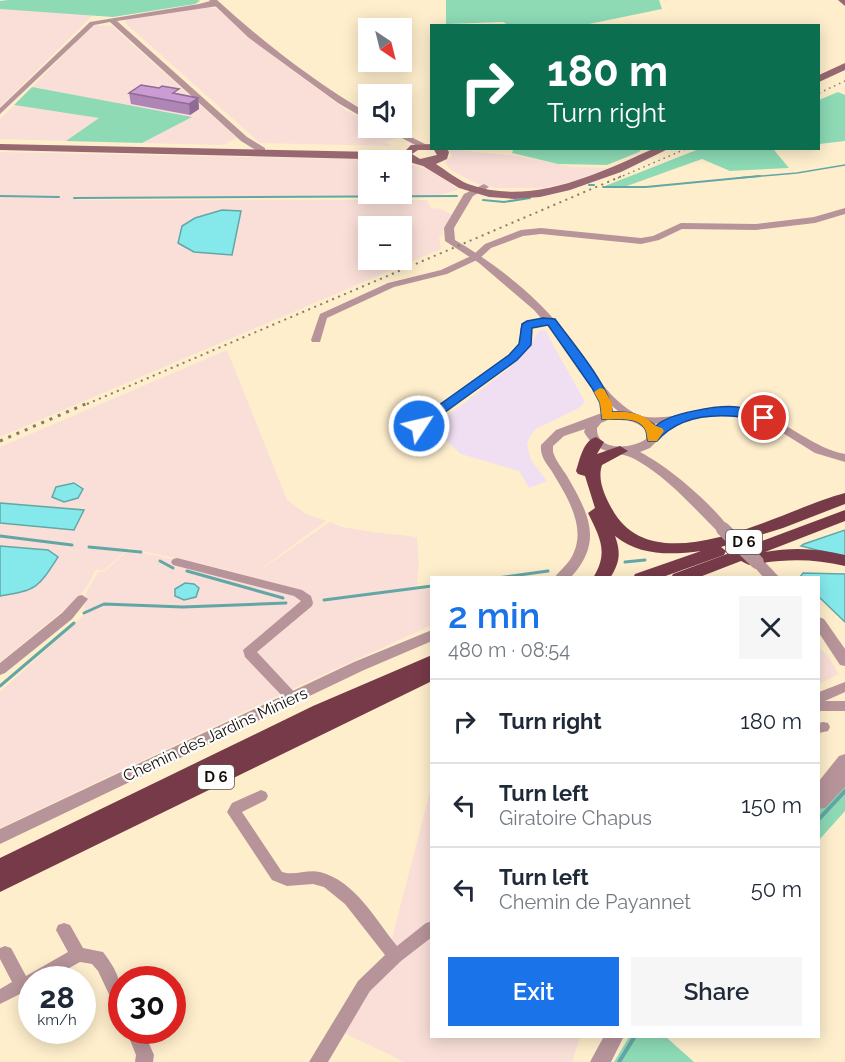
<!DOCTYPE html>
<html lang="en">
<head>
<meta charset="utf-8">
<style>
  :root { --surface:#fff; --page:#f6f6f7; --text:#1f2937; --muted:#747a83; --line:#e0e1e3; --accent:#1a73e8 }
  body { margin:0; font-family:Raleway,sans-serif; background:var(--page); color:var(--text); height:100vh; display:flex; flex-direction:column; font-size:22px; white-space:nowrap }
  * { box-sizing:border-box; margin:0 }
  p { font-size:20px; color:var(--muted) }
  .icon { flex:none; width:33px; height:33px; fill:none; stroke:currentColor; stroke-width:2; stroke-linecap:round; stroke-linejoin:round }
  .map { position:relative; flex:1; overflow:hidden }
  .panel { position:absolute; left:430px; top:576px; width:390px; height:462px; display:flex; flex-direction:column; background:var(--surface); border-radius:0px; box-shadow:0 3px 15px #0003 }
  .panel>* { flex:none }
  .banner { position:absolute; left:430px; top:24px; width:390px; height:126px; border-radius:0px; box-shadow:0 3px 15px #0003; background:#0b6e4f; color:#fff; overflow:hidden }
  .needle { width:39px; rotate:145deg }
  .fabs { position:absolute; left:358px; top:18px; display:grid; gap:12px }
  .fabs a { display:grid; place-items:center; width:54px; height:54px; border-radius:0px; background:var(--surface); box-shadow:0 3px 15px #0003; font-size:30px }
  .speed { position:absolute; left:18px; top:966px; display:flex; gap:12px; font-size:30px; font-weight:700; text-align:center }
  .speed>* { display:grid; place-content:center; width:78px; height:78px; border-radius:50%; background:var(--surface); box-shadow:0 3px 15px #0003; line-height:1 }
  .speed small { font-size:15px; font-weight:400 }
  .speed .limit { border:9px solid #d22; background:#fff; color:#111 }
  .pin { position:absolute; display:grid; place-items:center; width:51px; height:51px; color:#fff; margin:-26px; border:3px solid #fff; border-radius:50%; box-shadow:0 2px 6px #0007 }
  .me { position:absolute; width:66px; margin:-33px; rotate:55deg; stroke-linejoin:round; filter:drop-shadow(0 0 4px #0008) }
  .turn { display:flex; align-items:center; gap:21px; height:126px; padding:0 18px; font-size:27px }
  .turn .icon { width:78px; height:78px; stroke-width:2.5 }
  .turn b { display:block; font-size:42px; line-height:51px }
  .round { display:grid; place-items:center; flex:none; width:63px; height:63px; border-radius:0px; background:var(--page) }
  .head { display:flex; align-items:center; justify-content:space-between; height:102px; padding:0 18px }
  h1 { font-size:36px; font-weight:600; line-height:45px; color:var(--accent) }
  .primary-button { display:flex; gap:12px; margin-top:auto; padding:12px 18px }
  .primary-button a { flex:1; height:69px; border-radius:0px; background:var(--accent); color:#fff; font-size:24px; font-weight:600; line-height:69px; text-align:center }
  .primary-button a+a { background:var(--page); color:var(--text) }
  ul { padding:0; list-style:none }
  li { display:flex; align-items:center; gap:18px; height:84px; padding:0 18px; border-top:2px solid var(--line) }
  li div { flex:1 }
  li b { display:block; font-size:22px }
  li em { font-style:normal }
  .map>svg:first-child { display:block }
  .commercial { fill:#f0dff2 }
  .industrial { fill:#f9dfd8; fill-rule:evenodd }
  .green { fill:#8ddab5 }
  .water { fill:#85e9ec; stroke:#62a7a6; stroke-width:1.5 }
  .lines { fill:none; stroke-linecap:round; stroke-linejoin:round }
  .stream-far3 { stroke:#62a7a6; stroke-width:1.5 }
  .stream-far2 { stroke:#62a7a6; stroke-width:2 }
  .stream-far1 { stroke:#62a7a6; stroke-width:3 }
  .stream { stroke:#62a7a6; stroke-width:4 }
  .minor { fill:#b6949a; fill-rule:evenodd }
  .tertiary { fill:#b6949a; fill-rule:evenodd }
  .secondary { fill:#986872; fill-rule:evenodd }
  .trunk { fill:#773a49; fill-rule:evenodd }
  .rail-far2 { stroke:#877d67; stroke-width:1.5; stroke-dasharray:1.5 4; stroke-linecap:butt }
  .rail-far1 { stroke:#877d67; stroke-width:2; stroke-dasharray:2 4.5; stroke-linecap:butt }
  .rail { stroke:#877d67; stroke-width:3; stroke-dasharray:3 6; stroke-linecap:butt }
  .tertiary-bridge { stroke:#b6949a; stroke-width:14 }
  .wall { fill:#af85b5 }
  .shaded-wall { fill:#8e6c94 }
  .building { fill:#cb9bd3; stroke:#8e6c94; stroke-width:1.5 }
  .route { fill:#1a73e8; stroke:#114b97; stroke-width:1.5 }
  .slow { fill:#f59e0b }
  .labels { text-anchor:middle; stroke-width:4.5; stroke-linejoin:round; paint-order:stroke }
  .shield { fill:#fdfdfd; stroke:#58554e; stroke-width:1.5 }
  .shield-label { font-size:15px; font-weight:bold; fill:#120d03 }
  .street-label { font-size:16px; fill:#120d03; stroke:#fdfdfd }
</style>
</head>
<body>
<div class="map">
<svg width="845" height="1062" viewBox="0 0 845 1062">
  <rect width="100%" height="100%" fill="#feeecc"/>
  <path class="commercial" d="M545 330 585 402 579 408 536 429 530 436 527 444 531 460 547 481 529 488 519 471 461 454 432 428 508 369 530 345 539 331Z"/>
  <g class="industrial">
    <path d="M205 7 216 8 258 45 346 110 369 123V128H377L397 138 385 142 392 146 260 143 124 22 128 18Z"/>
    <path d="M0 9 93 15 0 107Z"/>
    <path d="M93 25 112 26 237 138 223 145 142 143 190 118 32 87Z"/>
    <path d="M14 105 100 118 66 141 0 139V119Z"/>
    <path d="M448 149 518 156 572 167 608 168 578 180 543 188H496L477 184 451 170 445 162 452 156Z"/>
    <path d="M0 152 399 160 435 172 459 190 438 195 73 198 79 200H427L431 208 441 209 452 215 439 239 441 249 0 437ZM369 160H402V194H369ZM369 226H402V260H369Z"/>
    <path d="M227 350 287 500 306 514 326 521 251 576 330 522 342 527 373 532 417 537 419 566 416 590 432 588V625L305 683 0 828V692L83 616 86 593 98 572H104L128 550 246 574 129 548 103 571 96 569 88 585 76 600 0 662V447Z"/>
    <path d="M819 647 828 656 839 674 819 684Z"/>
    <path d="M432 784V1036L580 1037 572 1062H405L342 1032 390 946Z"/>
  </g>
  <g class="green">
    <path d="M8 0H198L200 1 195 4 113 17 0 9V1Z"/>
    <path d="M446 0H659L662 9 589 24 592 25 510 26 503 22 446 24Z"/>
    <path d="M32 87 192 117 142 143 66 141 99 118 14 105Z"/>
    <path d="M838 92 845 95V141L819 144V100Z"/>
    <path d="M514 148H642V149L639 152 607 165 558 164 512 153Z"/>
    <path d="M699 149H781L774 150 789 168 730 171 702 159 624 187 605 186Z"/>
    <path d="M845 785V811L819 840V810Z"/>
    <path d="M629 1037H666L694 1062H614Z"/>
  </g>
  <g class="water">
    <path d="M222 210 241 211 232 255 194 252 178 243 182 226 195 218Z"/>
    <path d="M74 483 83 489 78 498 64 502 52 497 56 487Z"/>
    <path d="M0 503 84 510 74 530 0 523Z"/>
    <path d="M845 530V557L801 546 804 544Z"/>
    <path d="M0 546 48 550 58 557C38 588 37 590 0 596Z"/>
    <path d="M803 573 845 574V622L819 597V578L800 577Z"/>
    <path d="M185 583 194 584 199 588 196 597 184 600 175 596V589Z"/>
  </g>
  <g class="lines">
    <path class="stream-far3" d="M737 178 797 173 845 165"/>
    <g class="stream-far2">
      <path d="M589 185H594"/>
      <path d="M603 187H646L760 176"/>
      <path d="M0 196 59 197"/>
      <path d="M74 198 457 196"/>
      <path d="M483 200 504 202 530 198"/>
    </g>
    <g class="stream-far1">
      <path d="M0 536 72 545"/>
      <path d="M89 547 141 552"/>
      <path d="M160 561 173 568"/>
      <path d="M625 562 645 560"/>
      <path d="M187 571 283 598"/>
      <path d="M497 578 548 571"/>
      <path d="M324 600 432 586"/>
      <path d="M84 613 104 604 183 607 286 603"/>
      <path d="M0 686 74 623"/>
    </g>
    <g class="stream">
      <path d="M819 819 845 791"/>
      <path d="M619 1062 635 1036"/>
    </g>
    <g class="minor">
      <path d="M214 0 217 2 218 6 117 21 247 137 265 148V152H259L241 141 110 22 94 25 0 114V108L90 22 199 4Z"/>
      <path d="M845 208V214L815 223 756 230 682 229 659 240 641 244 541 234 523 236 491 248 479 259 447 274 394 287 327 318 320 342H312L311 340 320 314 388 283 441 270 473 255 485 244 521 230 541 228 641 238 653 236 681 223 756 224 814 217Z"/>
      <path d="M551 319 556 322 554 324 532 327 530 329 531 342 524 353 423 427H415L414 425 415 423 516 349 521 342 520 329 526 322Z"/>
      <path d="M177 558 302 590 311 596 313 603 312 606 257 652 297 695 299 698 297 701H287L245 657 243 650 301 601 294 596 173 565 171 562 173 559Z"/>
      <path d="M82 595 88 599 72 619 5 673 0 675V663L62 613 78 596Z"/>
      <path d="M845 682V692L825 701H845V711H819V692Z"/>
      <path d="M823 722 828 723 830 727 828 731 819 733V723Z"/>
      <path d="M261 790 266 792 268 796 266 800 242 812 282 872C295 876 307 869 320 872 355 881 375 919 397 946L426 923 432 921V937L401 961 370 991 328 1062H309L358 981 385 955 345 904 324 887 313 884 287 886 272 880 227 812 232 803Z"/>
      <path d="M64 923 70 925 83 948 103 952C120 974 122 985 122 1011L116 1009 98 971 92 964 80 962 48 980H32V988L0 1004V989L12 982 0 959V948L5 946 11 948 26 976 68 952 56 930 58 925Z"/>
      <path d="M126 1030H143L154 1055 153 1062H135L136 1055Z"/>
    </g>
    <g class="tertiary">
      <path d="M209 0H217C264 43 315 82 369 114V121L338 103 249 38Z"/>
      <path d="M383 128H393L429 146 421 148Z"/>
      <path d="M484 184 489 187 473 196 454 228 455 240C494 263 531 292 560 326 584 355 600 392 634 413 654 426 711 406 737 408 779 411 805 446 845 454V462L815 453 770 425 748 417 721 415 654 424 658 429V440L650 448 640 452C669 467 711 503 730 529L723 533 718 532C693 507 669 479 638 461 617 448 599 458 584 432L585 429 564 436 553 446V452C556 461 562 468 567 476 589 514 604 542 570 578H554C561 569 570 563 574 552 586 525 565 493 551 470 545 462 540 455 541 445L556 430 599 414 618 411 594 391 554 333 534 310 479 263 445 241 444 228 464 194ZM610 419C625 419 635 420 646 430V439C633 449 596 452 597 428L601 423Z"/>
      <path d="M757 558 762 559 780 578H764L750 562Z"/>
      <path d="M819 617 824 619 845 649V666L840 665 819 633Z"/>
      <path d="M432 630V641L364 670 0 844V829L354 662Z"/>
      <path d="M845 754V787L825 808 819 809V781L839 756Z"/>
      <path d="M604 1036H624L611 1062H590Z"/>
    </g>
    <g class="secondary">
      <path d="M838 0H845V6Z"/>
      <path d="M845 63V70L819 82V75Z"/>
      <path d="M0 144 377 152 401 155 411 145 432 144V148H446L449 152 447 159 436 164C446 170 456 179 468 184 531 207 597 174 655 148H670L621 172 570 190 540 197 515 199 489 197 459 188 423 166 402 160 0 150ZM418 150H434L437 155 420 159 412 154Z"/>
    </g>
    <g class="trunk">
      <path d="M596 437 604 442 597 454 620 446 628 451 602 465C597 480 605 496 612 509 655 588 785 508 845 493V504L783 528 721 547 726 551 724 555 660 578H633L635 574 701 551C671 555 639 556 615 536 621 552 620 563 610 578H593C609 552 600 538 588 513L595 508 585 476 578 474 576 471C580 459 583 441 596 437Z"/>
      <path d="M845 510V521L765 552C792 547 818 548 845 555V566C812 558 782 559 749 565L741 561 697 578H671L673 574Z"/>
      <path d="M432 655V681L0 892V858L313 706Z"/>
    </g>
    <g class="rail-far2">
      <path d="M819 93 845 81"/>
      <path d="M618 178 688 148"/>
    </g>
    <path class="rail-far1" d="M87 404 622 176"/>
    <path class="rail" d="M0 441 90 402"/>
    <path class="tertiary-bridge" d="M723 529 757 562"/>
  </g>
  <path class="wall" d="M129 93 179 94 198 98 199 109 190 115 131 104Z"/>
  <path class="shaded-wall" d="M198 98 199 109 190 115 189 104Z"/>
  <path class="building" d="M141 85 159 88 162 86 179 89 173 93 198 98 189 104 129 93Z"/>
  <path class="route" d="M543 318 555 319C570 340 612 389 612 412 630 411 642 415 656 426 668 413 719 405 737 407 747 409 758 413 769 415L771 418 764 421C728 413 684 410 657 441H648C647 438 647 434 646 431 639 414 615 421 602 419L600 403 592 388 548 325 532 328 531 345 517 360 423 428H414L413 426 414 423 509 355 519 344 522 324 527 321Z"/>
  <path class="slow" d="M600 388 604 389 612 403V412C623 411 636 412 646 418 652 422 655 427 662 428L664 431 657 441H648C647 438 647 434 646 431 639 414 615 421 602 419L600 403 594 392Z"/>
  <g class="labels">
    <g class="shield">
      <rect x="726" y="530" width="36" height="24" rx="4.5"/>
      <rect x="198" y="765" width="36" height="24" rx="4.5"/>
    </g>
    <g class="shield-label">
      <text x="744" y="547">D 6</text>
      <text x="216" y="782">D 6</text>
    </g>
    <g class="street-label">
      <text transform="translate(215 734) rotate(-25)" y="6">Chemin des Jardins Miniers</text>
    </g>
  </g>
</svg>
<div class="fabs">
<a><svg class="needle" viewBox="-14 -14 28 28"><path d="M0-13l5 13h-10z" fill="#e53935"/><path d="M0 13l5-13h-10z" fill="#747a83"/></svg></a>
<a><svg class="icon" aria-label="sound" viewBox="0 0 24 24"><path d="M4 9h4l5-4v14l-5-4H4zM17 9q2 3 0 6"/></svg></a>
<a>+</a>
<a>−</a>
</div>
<div class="speed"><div>28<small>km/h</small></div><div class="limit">30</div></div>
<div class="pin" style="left:764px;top:418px;background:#d93025"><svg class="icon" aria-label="arrive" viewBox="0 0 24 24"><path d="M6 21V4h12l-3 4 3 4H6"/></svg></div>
<svg class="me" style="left:419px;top:426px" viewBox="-20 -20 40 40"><circle r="17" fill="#1a73e8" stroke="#fff" stroke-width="3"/><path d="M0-11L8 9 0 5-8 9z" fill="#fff"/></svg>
<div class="banner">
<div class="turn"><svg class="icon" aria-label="right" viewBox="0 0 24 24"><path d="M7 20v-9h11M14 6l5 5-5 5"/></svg><div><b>180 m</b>Turn right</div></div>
</div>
<section class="panel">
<div class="head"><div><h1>2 min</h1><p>480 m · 08:54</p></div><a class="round"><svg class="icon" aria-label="close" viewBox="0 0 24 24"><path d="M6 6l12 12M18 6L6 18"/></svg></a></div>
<ul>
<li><svg class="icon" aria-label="right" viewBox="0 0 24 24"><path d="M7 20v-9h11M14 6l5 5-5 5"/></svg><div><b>Turn right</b></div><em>180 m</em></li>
<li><svg class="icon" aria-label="left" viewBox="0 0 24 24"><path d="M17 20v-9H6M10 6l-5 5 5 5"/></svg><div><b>Turn left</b><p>Giratoire Chapus</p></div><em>150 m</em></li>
<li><svg class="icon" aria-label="left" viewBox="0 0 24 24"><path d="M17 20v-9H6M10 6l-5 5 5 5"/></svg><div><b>Turn left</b><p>Chemin de Payannet</p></div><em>50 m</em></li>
</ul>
<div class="primary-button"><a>Exit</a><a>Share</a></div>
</section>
</div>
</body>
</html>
